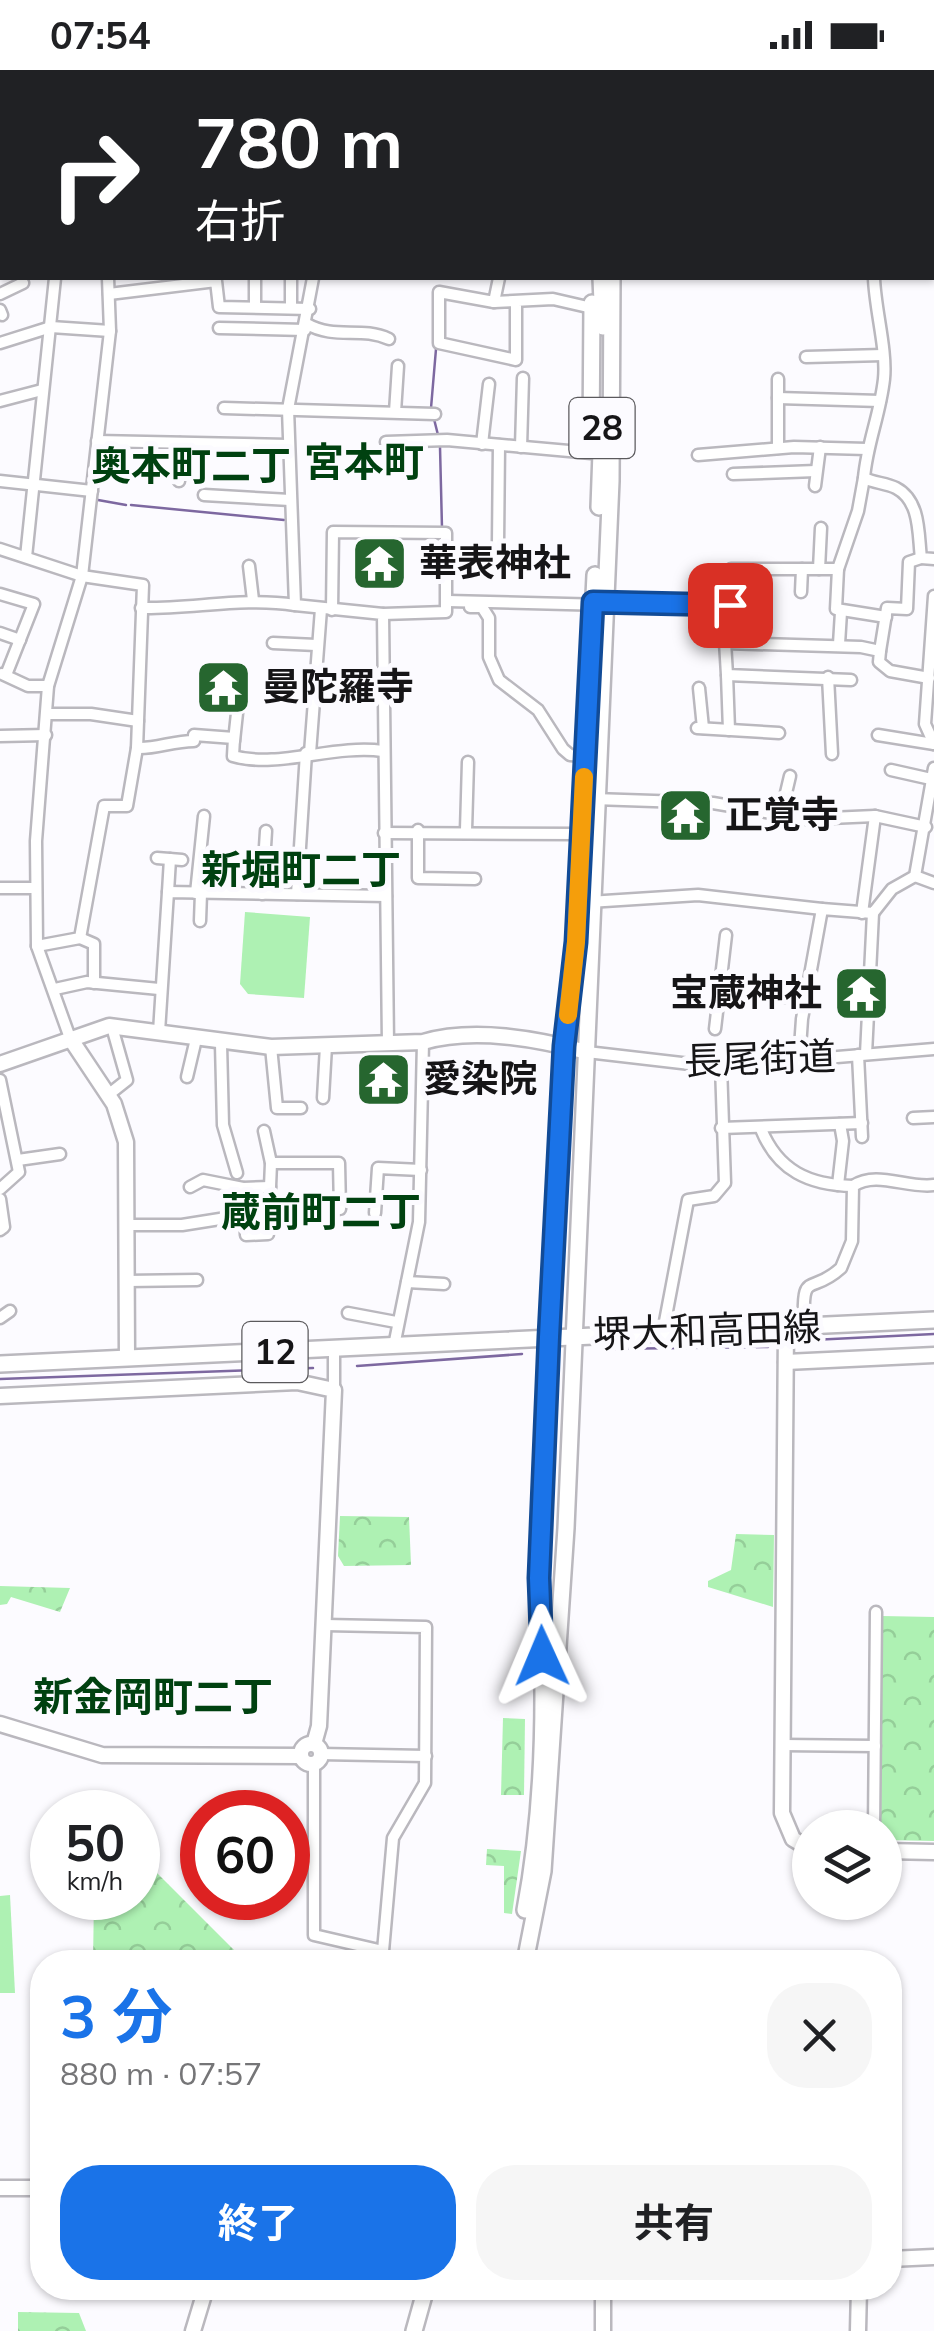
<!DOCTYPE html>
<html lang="ja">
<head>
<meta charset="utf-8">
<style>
  :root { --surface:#fff; --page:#f6f6f6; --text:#202124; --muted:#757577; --accent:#1a73e8 }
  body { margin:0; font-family:Mulish,"Noto Sans JP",sans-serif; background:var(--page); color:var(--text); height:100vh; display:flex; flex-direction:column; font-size:38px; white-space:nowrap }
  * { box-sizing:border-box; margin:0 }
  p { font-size:32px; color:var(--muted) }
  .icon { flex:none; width:55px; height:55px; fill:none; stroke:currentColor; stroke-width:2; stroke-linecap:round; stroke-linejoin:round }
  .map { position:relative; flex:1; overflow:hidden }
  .details { position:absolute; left:30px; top:1880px; width:872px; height:350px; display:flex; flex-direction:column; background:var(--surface); border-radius:40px; box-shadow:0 2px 8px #0004 }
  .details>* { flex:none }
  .guide { position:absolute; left:0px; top:0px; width:935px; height:210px; box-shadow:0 2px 8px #0004; background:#202124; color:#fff; overflow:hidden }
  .buttons { position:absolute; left:792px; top:1740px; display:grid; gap:20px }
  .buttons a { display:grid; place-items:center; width:110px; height:110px; border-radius:50%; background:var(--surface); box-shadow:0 2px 8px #0004; font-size:50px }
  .speed { position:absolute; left:30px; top:1720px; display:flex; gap:20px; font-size:50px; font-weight:700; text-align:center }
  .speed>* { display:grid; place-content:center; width:130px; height:130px; border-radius:50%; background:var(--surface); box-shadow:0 2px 8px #0004; line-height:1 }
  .speed small { font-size:25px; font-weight:400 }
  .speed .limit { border:15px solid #d22; background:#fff; color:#111 }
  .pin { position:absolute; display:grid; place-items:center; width:85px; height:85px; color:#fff; margin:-42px; border-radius:20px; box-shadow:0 5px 15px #0006 }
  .me { position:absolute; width:110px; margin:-55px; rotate:359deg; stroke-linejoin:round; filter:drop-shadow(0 0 8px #0008) }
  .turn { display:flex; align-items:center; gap:35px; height:210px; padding:0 30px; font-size:45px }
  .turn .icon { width:130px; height:130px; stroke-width:2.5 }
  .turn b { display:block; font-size:70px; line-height:85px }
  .round { display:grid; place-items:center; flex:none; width:105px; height:105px; border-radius:40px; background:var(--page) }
  .headline { display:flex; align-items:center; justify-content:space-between; height:170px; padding:0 30px }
  h1 { font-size:60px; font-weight:700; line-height:75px; color:var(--accent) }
  .cta { display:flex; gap:20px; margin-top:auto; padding:20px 30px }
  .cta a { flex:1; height:115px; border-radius:40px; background:var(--accent); color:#fff; font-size:40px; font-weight:700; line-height:115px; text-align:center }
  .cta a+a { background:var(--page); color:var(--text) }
  .status { display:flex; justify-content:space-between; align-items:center; height:70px; padding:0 50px; background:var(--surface); direction:ltr }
  .status svg { height:28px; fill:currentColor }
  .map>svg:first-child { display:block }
  .green { fill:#aef1b3 }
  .forest { fill:url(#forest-crowns) }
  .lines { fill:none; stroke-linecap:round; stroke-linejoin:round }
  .stream { stroke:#7d68a0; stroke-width:2.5 }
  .river { stroke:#a98bda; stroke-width:15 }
  .street-casing { stroke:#bab8be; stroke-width:15 }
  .secondary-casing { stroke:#bab8be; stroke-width:19 }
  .primary-casing { stroke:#bab8be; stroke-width:20 }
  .street { stroke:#fff; stroke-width:10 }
  .secondary { stroke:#fff; stroke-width:14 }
  .primary { stroke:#fff; stroke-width:15 }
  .route-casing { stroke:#114b97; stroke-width:25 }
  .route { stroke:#1a73e8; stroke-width:18 }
  .slow { stroke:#f59e0b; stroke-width:18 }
  .labels { text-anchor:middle; stroke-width:10; stroke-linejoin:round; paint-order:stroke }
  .shield { fill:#fcfbff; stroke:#5b5a5d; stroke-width:2.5 }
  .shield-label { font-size:35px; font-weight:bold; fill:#161517 }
  .poi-label { font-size:38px; font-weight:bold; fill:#161517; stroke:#fcfbff; text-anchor:start }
  .street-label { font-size:38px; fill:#161517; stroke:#fcfbff }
  .neighbourhood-label { font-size:40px; font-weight:bold; fill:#004110; stroke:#fcfbff }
</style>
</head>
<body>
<div class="status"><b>07:54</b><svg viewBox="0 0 49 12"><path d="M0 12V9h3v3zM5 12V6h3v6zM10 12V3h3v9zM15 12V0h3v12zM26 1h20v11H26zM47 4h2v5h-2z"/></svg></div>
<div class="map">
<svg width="934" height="2261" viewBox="0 0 934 2261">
  <defs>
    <pattern id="forest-crowns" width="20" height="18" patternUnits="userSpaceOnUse" patternTransform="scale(2.5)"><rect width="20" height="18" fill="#aef1b3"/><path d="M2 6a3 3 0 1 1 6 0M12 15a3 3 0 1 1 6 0" fill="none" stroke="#95ce99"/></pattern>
  </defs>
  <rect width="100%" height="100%" fill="#fcfbff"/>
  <g class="green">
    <path d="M245 842 310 847 304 928 248 924 240 914Z"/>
    <path d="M10 1825 15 1923H0V1826Z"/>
  </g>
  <g class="forest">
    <path d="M340 1446 409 1447 411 1495 344 1496 338 1486Z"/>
    <path d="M736 1464 774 1465 773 1537 708 1517V1511L731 1500Z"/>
    <path d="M0 1516 70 1518 60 1542 11 1527 7 1534 0 1535Z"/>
    <path d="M882 1546 934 1547V1771L885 1770V1758L881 1757Z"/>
    <path d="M503 1648 525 1649 524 1725H501Z"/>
    <path d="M487 1779 521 1781 512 1844 504 1843V1796L486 1795Z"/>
    <path d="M138 1787 149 1795 246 1892H93L94 1828H138Z"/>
    <path d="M18 2242 79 2243 86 2261H18Z"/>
  </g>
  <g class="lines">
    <g class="stream">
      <path d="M431 338 436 279"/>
      <path d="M434 349 438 365"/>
      <path d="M440 377 442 458"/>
      <path d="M98 430 126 435"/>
      <path d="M131 435 284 450"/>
      <path d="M812 1270 934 1264"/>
      <path d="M603 1279 768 1277"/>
      <path d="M357 1296 522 1284"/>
      <path d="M0 1309 313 1298"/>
    </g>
    <path class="river" d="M0 21H2"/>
    <defs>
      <g id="street">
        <path d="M74 0 80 2"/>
        <path d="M310 0V2"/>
        <path d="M701 0V2"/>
        <path d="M775 0V2"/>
        <path d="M2 1 14 0"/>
        <path d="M91 2 93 0"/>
        <path d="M846 2 847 0"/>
        <path d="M932 58H934"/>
        <path d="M0 158 2 163"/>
        <path d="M291 208V238"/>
        <path d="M313 208 288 339 295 535 383 544 388 974"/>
        <path d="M874 208C875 239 887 280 884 309 880 345 867 373 864 408 874 413 886 413 896 418 921 431 918 465 921 488L934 489"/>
        <path d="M0 224 23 213"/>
        <path d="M109 224 216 211 219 237 310 239"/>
        <path d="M494 232 499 208"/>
        <path d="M516 233V290L439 273V222L494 232 553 229 592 238"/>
        <path d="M255 237V208"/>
        <path d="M0 240 2 245"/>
        <path d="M307 254C335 270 361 256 389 269"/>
        <path d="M219 258 305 260"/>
        <path d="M0 273 51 257 110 261"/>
        <path d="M806 287 883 285"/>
        <path d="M778 309V378"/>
        <path d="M778 328 880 331"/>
        <path d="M0 331 42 320"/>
        <path d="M224 338 435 344"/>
        <path d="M395 342 398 296"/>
        <path d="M97 371 287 375"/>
        <path d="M386 372 447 370 591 383"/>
        <path d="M482 374 489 314"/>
        <path d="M521 377 523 308"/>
        <path d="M698 385 794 377 867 379"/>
        <path d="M733 404 816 401"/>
        <path d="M0 411 92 421"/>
        <path d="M179 411 180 373"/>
        <path d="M815 416 820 377"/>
        <path d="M204 425 290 430"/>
        <path d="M498 474 499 375"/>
        <path d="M0 479 82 506 143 515 137 678 127 736H104L80 868 37 876"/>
        <path d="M26 487 55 208"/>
        <path d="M249 496 253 530"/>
        <path d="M819 499 821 458"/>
        <path d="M838 499 836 539 886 547"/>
        <path d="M801 522 802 499"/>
        <path d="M0 524 34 534 6 605"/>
        <path d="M934 526 925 654 934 674"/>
        <path d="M448 531 723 538"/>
        <path d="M470 537H482L489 548V587L499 610 538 640 563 679 570 685 585 686"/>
        <path d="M141 538C193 539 244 527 295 535"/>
        <path d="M332 540 333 462 446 463V542L383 544"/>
        <path d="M0 563 20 570"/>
        <path d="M273 573 316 575"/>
        <path d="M725 573 861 577 880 581 879 592 890 601 929 608"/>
        <path d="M839 574 841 542"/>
        <path d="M880 581 887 538 907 539 909 492 921 488"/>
        <path d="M2 604 28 616H48"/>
        <path d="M727 605 729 660"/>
        <path d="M828 607 832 684"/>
        <path d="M851 610 727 605 723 538 729 535 731 499H838L858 441 864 408"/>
        <path d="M699 618 703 658"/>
        <path d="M48 644H91L138 651"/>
        <path d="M697 658 779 663"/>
        <path d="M878 665 934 674"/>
        <path d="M0 666 46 665"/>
        <path d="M234 671 241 606"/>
        <path d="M137 678C157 679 172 671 194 671V665L234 668 233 686C278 699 334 674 383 681"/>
        <path d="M310 683 321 539"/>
        <path d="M891 700 931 709"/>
        <path d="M594 729 713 733 807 749 875 746 926 757"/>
        <path d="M781 744 790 706"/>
        <path d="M418 760V808L475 809"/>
        <path d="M466 760 468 692"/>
        <path d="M384 763 581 764"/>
        <path d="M157 788 182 790"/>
        <path d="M915 806 934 813"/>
        <path d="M0 818H35"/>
        <path d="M168 822 170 789"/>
        <path d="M196 823 204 746"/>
        <path d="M262 824 266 761"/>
        <path d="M297 824 306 683"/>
        <path d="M589 832 698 825 822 839"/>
        <path d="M862 843 875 746"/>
        <path d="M200 851 201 823"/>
        <path d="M80 868 94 874V913"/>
        <path d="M55 919 87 912 159 919"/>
        <path d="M716 919 808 930"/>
        <path d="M715 959 726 865"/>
        <path d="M159 962 168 822 386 826"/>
        <path d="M70 968 37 876 36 771 48 616 82 506 110 261 108 208"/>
        <path d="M221 974 223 1055 237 1103"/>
        <path d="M271 977 277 1038H301"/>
        <path d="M587 982 716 997 934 979"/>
        <path d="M866 984 873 843"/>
        <path d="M858 985 862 1067"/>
        <path d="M799 992 802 949 822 839 873 843 892 819 915 806 934 698"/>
        <path d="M187 1007 196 969"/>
        <path d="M0 1010 19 1102 0 1119"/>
        <path d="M108 1025 127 1010 112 957"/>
        <path d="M323 1028 326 976"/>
        <path d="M913 1048 934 1047"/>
        <path d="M721 1058 862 1053"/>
        <path d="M761 1059C778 1101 809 1115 853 1116"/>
        <path d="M18 1090 60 1084"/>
        <path d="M838 1115 843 1071 840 1054"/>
        <path d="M190 1117 203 1110 243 1118 270 1117"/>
        <path d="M0 1129 4 1157 0 1160"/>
        <path d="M269 1134 340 1139 339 1093H271"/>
        <path d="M375 1143 378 1098 421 1100"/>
        <path d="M245 1145 246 1165 268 1164 271 1093 264 1061"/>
        <path d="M128 1155H182L245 1145 243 1118"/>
        <path d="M127 1211 197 1210"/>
        <path d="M407 1212 444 1214"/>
        <path d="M348 1243 396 1252"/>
        <path d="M0 1248 10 1241"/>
        <path d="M804 1257C802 1197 809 1227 841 1198L852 1171 853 1116C877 1100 907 1119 934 1115"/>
        <path d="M663 1262 688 1130 714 1126 725 1113 721 996"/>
        <path d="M394 1276 419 1152 423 972"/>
        <path d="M334 1279V1320"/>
        <path d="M783 1675 875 1676"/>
        <path d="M320 1684 426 1686"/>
        <path d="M314 1693V1865L383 1881 393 1768 425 1713 426 1557 325 1555"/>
        <path d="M874 1758 876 1542"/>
      </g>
      <g id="secondary">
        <path d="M325 0V2"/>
        <path d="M924 2 925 0"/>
        <path d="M0 68H2"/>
        <path d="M932 128H934"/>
        <path d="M70 968 114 1034 126 1072 127 1288"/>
        <path d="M0 994 109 956 271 977 423 972C474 957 537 969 587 982"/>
        <path d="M786 1258 782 1743 793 1769 810 1779"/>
        <path d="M786 1292 934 1285"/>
        <path d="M0 1326 297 1312 334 1320 319 1656 314 1674"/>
        <path d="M0 1654 102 1685 301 1686"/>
        <circle cx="311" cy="1684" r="10"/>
        <path d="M885 1781 934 1782"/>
        <path d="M0 2118H42"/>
        <path d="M890 2189 934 2187"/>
        <path d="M193 2261 206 2218"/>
        <path d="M603 2261V2218"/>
        <path d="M858 2261 859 2218"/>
      </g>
      <g id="primary">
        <path d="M593 0V2"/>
        <path d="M611 0 612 2"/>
        <path d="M601 208 603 257"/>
        <path d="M591 370 592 233"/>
        <path d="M599 437 602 355"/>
        <path d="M0 1294 934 1250"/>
        <path d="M525 1840C545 1734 546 1616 539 1509L564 984 577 869 595 505"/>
        <path d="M525 1892 543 1801 566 1458 611 411 612 208"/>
        <path d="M414 2261 426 2218"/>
      </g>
    </defs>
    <use href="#street" class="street-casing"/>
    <use href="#secondary" class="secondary-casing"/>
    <use href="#primary" class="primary-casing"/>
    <use href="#street" class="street"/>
    <use href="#secondary" class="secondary"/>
    <use href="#primary" class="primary"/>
  </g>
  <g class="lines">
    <defs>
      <path id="route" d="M542 1586 539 1508 549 1267 564 976 576 872 593 532 730 535"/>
    </defs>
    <use href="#route" class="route-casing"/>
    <use href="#route" class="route"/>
    <path class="slow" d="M568 945 576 872 584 707"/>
  </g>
  <defs>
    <symbol id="temple-square" viewBox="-11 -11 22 22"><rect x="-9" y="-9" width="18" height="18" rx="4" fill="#26662f" stroke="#fcfbff"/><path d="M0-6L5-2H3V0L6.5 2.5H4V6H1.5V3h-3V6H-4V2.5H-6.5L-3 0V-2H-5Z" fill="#fff"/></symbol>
  </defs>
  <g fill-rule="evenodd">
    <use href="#temple-square" x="348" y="462" width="63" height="63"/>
    <use href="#temple-square" x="192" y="586" width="63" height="63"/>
    <use href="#temple-square" x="654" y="714" width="63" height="63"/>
    <use href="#temple-square" x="830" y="892" width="63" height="63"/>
    <use href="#temple-square" x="352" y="978" width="63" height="63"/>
  </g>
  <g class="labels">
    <g class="shield">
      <rect x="569.5" y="328" width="65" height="60" rx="8"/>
      <rect x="242.5" y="1252" width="65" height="60" rx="8"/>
    </g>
    <g class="shield-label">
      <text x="602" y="370">28</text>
      <text x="275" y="1294">12</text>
    </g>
    <g class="poi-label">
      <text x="419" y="506">華表神社</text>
      <text x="262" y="630">曼陀羅寺</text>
      <text x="725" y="758">正覚寺</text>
      <text x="822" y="936" text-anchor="end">宝蔵神社</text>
      <text x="423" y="1022">愛染院</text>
    </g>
    <g class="street-label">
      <text transform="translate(760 989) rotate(-2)" y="13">長尾街道</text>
      <text transform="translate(707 1261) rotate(-2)" y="13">堺大和高田線</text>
    </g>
    <g class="neighbourhood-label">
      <text x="364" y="406">宮本町</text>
      <text x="191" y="410">奥本町二丁</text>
      <text x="301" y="814">新堀町二丁</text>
      <text x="321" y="1156">蔵前町二丁</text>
      <text x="153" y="1641">新金岡町二丁</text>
    </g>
  </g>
</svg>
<div class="buttons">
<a><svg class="icon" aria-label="layers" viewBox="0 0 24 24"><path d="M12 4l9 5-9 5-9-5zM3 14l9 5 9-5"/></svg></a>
</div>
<div class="speed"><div>50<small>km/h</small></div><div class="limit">60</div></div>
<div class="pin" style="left:730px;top:535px;background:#d93025"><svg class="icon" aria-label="arrive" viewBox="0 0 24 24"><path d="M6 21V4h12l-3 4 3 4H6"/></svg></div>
<svg class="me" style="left:542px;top:1586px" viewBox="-20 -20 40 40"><path d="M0-17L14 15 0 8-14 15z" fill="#1a73e8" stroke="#fff" stroke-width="4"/></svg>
<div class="guide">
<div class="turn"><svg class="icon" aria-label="right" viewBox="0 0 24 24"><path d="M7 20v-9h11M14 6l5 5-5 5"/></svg><div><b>780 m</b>右折</div></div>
</div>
<section class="details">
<div class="headline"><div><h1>3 分</h1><p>880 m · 07:57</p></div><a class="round"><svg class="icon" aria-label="close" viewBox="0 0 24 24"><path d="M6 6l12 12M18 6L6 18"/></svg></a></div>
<div class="cta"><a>終了</a><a>共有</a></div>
</section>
</div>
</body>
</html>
